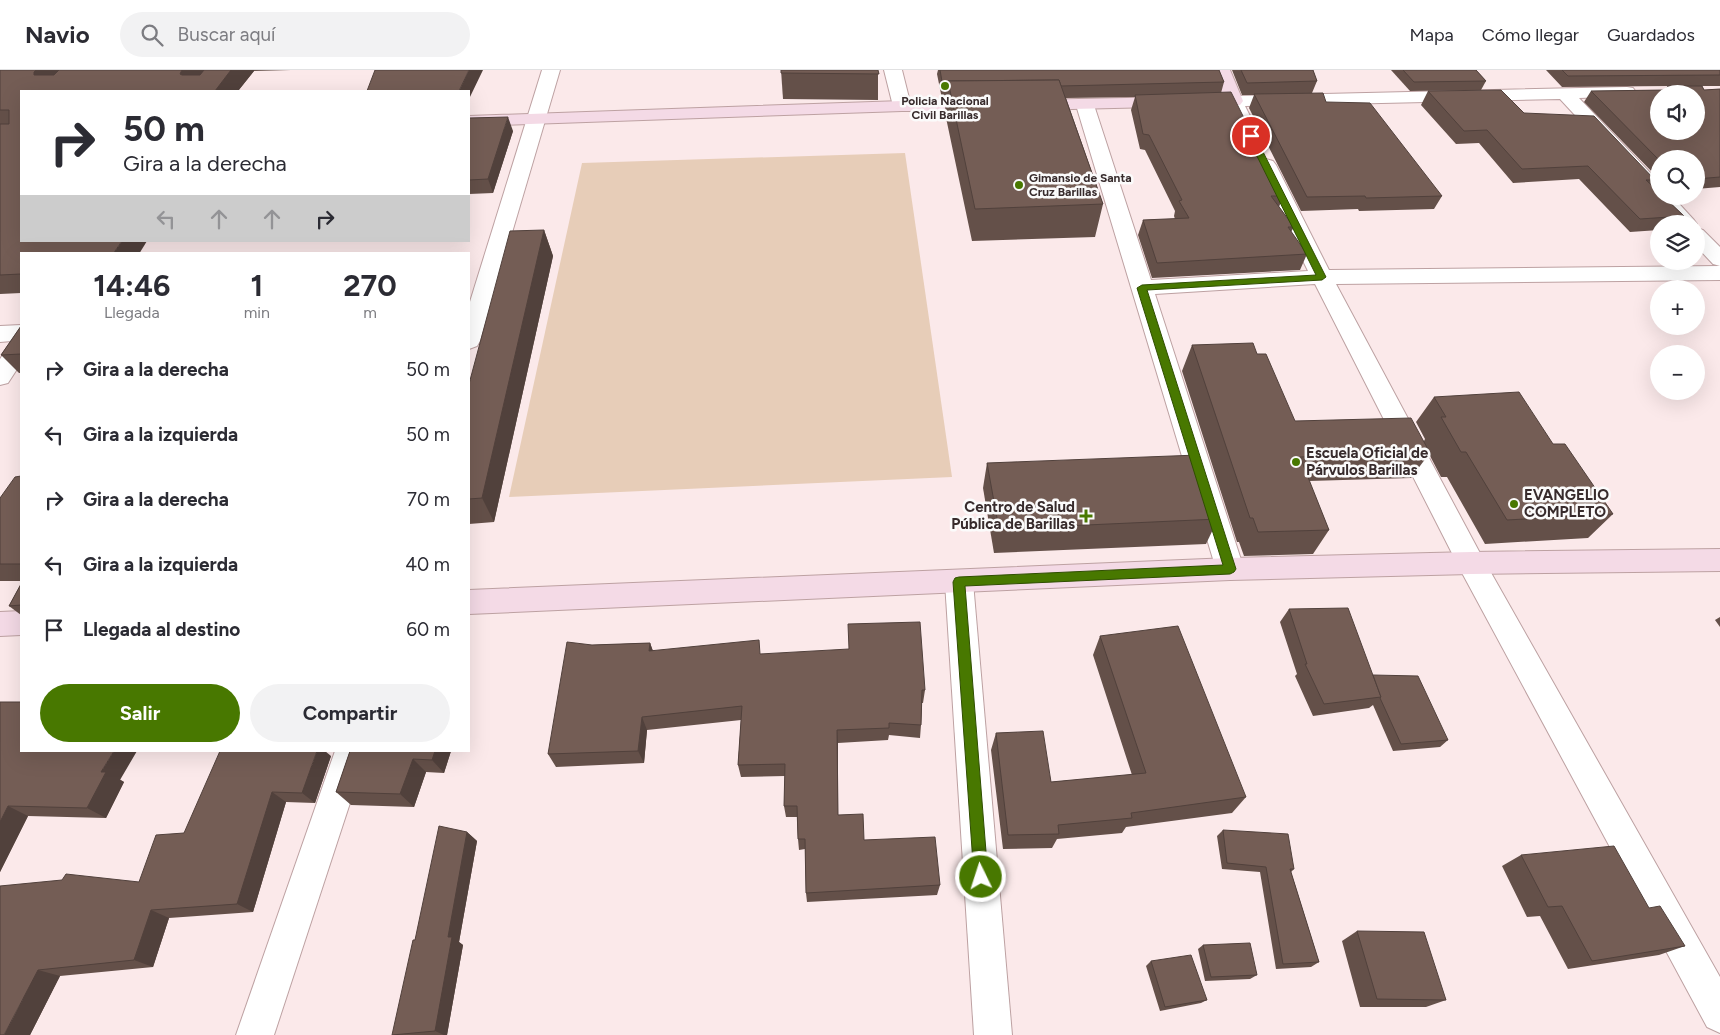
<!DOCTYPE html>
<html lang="es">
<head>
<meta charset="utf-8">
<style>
  :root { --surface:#fff; --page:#f2f2f3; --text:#2b2b33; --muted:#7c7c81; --line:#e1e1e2; --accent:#487800 }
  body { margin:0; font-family:Figtree,sans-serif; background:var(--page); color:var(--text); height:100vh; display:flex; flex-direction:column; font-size:19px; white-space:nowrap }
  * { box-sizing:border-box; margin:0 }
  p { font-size:16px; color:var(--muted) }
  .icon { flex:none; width:28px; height:28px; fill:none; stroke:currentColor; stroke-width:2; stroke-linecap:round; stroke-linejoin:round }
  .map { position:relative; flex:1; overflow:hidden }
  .drawer { position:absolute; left:20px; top:182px; width:450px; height:500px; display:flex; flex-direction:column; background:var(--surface); border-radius:0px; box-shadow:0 5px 20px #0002 }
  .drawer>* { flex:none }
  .top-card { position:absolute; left:20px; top:20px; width:450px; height:152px; border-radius:0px; box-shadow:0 5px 20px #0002; background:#fff; color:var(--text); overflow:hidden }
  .buttons { position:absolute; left:1650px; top:15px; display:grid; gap:10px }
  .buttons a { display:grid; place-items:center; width:55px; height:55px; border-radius:50%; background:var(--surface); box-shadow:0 5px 20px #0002; font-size:25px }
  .pin { position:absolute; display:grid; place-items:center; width:42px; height:42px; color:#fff; margin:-21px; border:2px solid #fff; border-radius:50%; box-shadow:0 1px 5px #0007 }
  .me { position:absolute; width:55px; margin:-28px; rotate:356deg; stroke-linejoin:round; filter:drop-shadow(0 0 4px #0008) }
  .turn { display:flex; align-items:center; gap:18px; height:105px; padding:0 20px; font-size:22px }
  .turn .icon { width:65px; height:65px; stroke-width:2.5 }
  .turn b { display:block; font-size:35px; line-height:42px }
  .lanes { display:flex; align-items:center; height:48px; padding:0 20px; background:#0003; justify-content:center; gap:25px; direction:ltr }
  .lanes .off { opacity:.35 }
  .eta { display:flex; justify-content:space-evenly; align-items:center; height:85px; text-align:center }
  .eta b { font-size:30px; font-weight:700; line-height:35px }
  .button { display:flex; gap:10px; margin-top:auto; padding:10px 20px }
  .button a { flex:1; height:58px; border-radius:30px; background:var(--accent); color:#fff; font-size:20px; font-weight:700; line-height:58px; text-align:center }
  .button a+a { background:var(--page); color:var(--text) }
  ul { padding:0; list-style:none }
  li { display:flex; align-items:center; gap:15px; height:65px; padding:0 20px }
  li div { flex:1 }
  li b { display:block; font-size:19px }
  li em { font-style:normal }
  header { display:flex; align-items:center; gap:30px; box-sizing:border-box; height:70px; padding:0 25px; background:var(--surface); border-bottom:1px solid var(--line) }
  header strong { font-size:24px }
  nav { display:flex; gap:28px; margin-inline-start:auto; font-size:18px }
  .search { width:350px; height:45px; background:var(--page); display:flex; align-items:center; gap:12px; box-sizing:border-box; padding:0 18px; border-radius:28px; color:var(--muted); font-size:19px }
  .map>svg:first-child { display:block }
  .green { fill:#e7cdb8 }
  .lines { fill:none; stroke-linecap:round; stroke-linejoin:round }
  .street-casing { stroke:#bda1a2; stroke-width:2 }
  .secondary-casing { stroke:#bda1a2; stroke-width:2 }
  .street { fill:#fff; fill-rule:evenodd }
  .secondary { fill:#f4dae6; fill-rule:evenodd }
  .wall { fill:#645049 }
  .shaded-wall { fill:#51413c }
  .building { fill:#745d55; stroke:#51413c; fill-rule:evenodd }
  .route { fill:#487800; stroke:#2f4e00 }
  .poi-dot { fill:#487800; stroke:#fbfbfb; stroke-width:2 }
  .labels { text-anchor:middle; stroke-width:5; stroke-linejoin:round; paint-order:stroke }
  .far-poi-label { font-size:12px; font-weight:bold; fill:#372b2c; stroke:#fbfbfb }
  .poi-label { font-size:15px; font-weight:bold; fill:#372b2c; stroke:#fbfbfb; text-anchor:start }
</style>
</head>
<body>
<header>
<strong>Navio</strong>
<div class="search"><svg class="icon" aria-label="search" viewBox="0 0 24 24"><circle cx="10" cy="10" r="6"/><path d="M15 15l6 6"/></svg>Buscar aquí</div>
<nav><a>Mapa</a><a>Cómo llegar</a><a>Guardados</a></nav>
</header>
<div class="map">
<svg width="1720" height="965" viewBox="0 0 1720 965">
  <rect width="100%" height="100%" fill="#fbe9ea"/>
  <path class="green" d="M905 83 952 407 509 427 582 93Z"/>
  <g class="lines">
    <defs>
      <g id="street">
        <path d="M542 0H560L480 271 477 276 469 279V235Z"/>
        <path d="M884 0H902L911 36 908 40 902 41 896 40 893 36Z"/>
        <path d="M1627 17 1633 18 1636 22 1633 26 1579 28 1659 112V126H1672L1694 150 1697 154 1696 155V154H1676L1560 29 1245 36 1255 56 1252 60 1246 62 1240 60 1225 31 1228 27 1234 26Z"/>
        <path d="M1085 30 1091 31 1094 35 1151 210 1308 201 1256 95 1259 91 1266 89 1273 91 1276 95 1329 200 1720 196V210L1336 214 1481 485 1720 907V963L1707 957 1461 501 1315 214 1155 224 1244 499 1240 507 1230 510 1220 507 1216 499 1076 35 1079 31Z"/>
        <path d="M1696 158 1703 160 1720 177V196L1713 194 1696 176Z"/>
        <path d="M21 255V293L8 313 0 315V289L12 271 0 272V256Z"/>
        <path d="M959 500 969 504 973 512 1012 965H974L945 512 949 504Z"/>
        <path d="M335 681H367L274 965H236Z"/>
      </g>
      <g id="secondary">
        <path d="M1212 0H1230L1243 31 1240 35 1030 40 1024 39 1021 35 1024 31 1030 30 1223 26Z"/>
        <path d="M902 31H982L988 32 991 36 988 40 982 41H902L469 56V46Z"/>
        <path d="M1720 479V501L1471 504 1230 510 469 544V520L1230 488 1471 482Z"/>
        <path d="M21 541V565L0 566V542Z"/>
      </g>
    </defs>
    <use href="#street" class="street-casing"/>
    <use href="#secondary" class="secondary-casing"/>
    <use href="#street" class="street"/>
    <use href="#secondary" class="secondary"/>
  </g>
  <g class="wall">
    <path d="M0 0H291L254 1 238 21H21V223L0 224Z"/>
    <path d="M781 0H878V30L783 29Z"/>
    <path d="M938 0H1219L1224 12 1221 23 1283 126 1279 137 1294 157 1291 162 1307 184 1300 200 1152 208 1138 165 1143 150 1175 149 1174 146 1175 141 1145 80 1140 79 1131 40 1135 27 1066 28 1103 134 1095 167 972 171 945 43 946 29H942L937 4Z"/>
    <path d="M1232 0H1313L1317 11 1312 23 1326 32 1442 126 1434 139 1359 141 1358 139 1301 141 1249 38 1254 25H1242Z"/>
    <path d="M1391 0H1476L1486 11 1481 20 1410 21Z"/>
    <path d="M1546 0H1720V16H1702L1704 20 1720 19V117L1696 119V89H1659V109L1584 32 1591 21 1665 20 1668 16 1562 17Z"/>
    <path d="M1428 21 1524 43 1655 110 1651 115 1684 146 1677 154H1659V160L1630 162 1579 109 1513 113 1479 73 1456 74 1421 35Z"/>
    <path d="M469 48 513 61 493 123 469 124Z"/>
    <path d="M544 160 553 186 494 452 469 454V314Z"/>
    <path d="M21 256V303H19L1 285Z"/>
    <path d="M1192 275 1295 351 1424 371 1425 369 1416 352 1434 327 1553 374 1613 444 1588 468 1485 474 1447 407H1441L1429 384 1411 408 1309 411 1329 460 1313 484 1244 486 1239 472H1237L1182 301Z"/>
    <path d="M987 393 1218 449 1206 474 994 483 983 418Z"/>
    <path d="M21 406V511H0V428Z"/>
    <path d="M21 514V545L9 536Z"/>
    <path d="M1289 539 1373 605 1448 670 1440 677 1393 681 1373 635 1369 638 1313 646 1295 606 1297 604 1280 552Z"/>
    <path d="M1720 547V557L1715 550Z"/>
    <path d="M1100 566 1246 727 1232 743 1126 757 1122 763 1057 769 1052 778 1003 779 991 680 996 663 1051 712 1132 705 1093 585Z"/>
    <path d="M650 573 653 581 761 584 925 620 923 633H922L921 655 920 668 889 665 888 670 838 673V745L864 770 940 815 937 825 807 832 806 823 805 779 799 780 798 769 797 747H786L784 736 785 706 741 707 738 695 741 650 647 660 644 693 556 697 548 684 592 575Z"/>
    <path d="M0 632 124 712 106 748 28 746 0 802Z"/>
    <path d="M350 681H451L444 703 426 702 414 737 351 735 336 722Z"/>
    <path d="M331 686 315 733 286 732 253 842 169 848 153 897 60 906 30 965 0 816 139 812 184 763Z"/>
    <path d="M1223 760 1294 799 1291 802 1319 892 1311 897 1276 899 1260 802 1222 799 1217 766Z"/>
    <path d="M467 762 477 771 459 872 463 875 447 965H393L415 870Z"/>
    <path d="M1521 785 1649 838 1685 876 1659 885 1568 899 1540 846 1527 847 1502 796Z"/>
    <path d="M1357 861 1446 930 1426 937H1360L1342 871Z"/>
    <path d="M1203 875 1257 905 1250 909 1205 911 1198 879Z"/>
    <path d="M1151 891 1207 930 1201 933 1160 941 1146 896Z"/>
  </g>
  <g class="shaded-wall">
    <path d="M36 0H61L47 21 34 5V2Z"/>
    <path d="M182 0H205L190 21 180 4Z"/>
    <path d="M231 0H254V1L238 21H215Z"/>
    <path d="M469 0H483L469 29V21H459Z"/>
    <path d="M508 47 513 61 493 123 488 109Z"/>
    <path d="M544 160 553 186 494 452 482 428Z"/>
    <path d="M122 171H147L139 184H113Z"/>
    <path d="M650 573 655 587 649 581Z"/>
    <path d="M642 647 647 660 644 693 638 681Z"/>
    <path d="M837 660 838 673V757V745Z"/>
    <path d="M114 681H137L120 710 124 712 106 748 87 738 101 702Z"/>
    <path d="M317 681H325L331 686 315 733 302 723Z"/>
    <path d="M435 681H451L444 703 432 690Z"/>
    <path d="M413 689 426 702 414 737 400 724Z"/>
    <path d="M272 722 286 732 253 842 237 834Z"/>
    <path d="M8 736 28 746 0 802V752Z"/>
    <path d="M467 762 477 771 459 872 463 875 447 965H444L435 961 448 867Z"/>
    <path d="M151 840 169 848 153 897 134 890Z"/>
    <path d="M38 900 60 906 30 965H4Z"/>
  </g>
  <g class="building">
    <path d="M0 0H36L34 2V5H54L59 0H182L180 4 182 5H200L204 0H231L215 21H21V171H122L113 184H21V204L0 205V54H9V40H0Z"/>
    <path d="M375 0H469L459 21H367Z"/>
    <path d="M781 0H878L879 4 781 3Z"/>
    <path d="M940 0H1219L1224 12 1061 16 1059 10 948 11 947 17H943Z"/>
    <path d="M1241 0H1313L1317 11 1247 13Z"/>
    <path d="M1403 0H1476L1486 11 1414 12Z"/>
    <path d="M1562 0H1720V5L1568 6Z"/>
    <path d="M1059 10 1103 134 975 139 948 11Z"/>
    <path d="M1668 16H1702L1704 20 1720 19V107L1696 109V89H1659V90L1591 21 1666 20ZM1659 24H1696V61H1659Z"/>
    <path d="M1501 20 1524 43 1594 46 1655 110H1646L1659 122V126H1663L1684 146 1640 149 1588 96 1522 99 1487 60 1464 61 1428 21Z"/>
    <path d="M1231 22 1283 126H1271L1294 157H1288L1307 184 1157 193 1143 150 1189 148 1179 131 1182 130 1149 65 1143 64 1135 25Z"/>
    <path d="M1323 23 1326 32 1370 33 1442 126 1366 128 1365 126 1307 127 1254 24Z"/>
    <path d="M508 47 488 109 469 110V48Z"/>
    <path d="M544 160 482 428 469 429V314L510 161Z"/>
    <path d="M21 256V284L1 285Z"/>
    <path d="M1253 273 1257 284H1266L1295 351 1411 348 1430 383 1300 387 1329 460 1258 462 1253 448H1250L1192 275Z"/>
    <path d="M1519 322 1553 374H1565L1613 444 1507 450 1466 382H1461L1441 347H1446L1434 327Z"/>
    <path d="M1198 385 1218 449 999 459 987 393Z"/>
    <path d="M21 406V494H0V428L15 407Z"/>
    <path d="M21 514V535L9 536Z"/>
    <path d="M1348 538 1381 627 1324 634 1305 594H1307L1289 539Z"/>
    <path d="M920 552 925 620H922L921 655 889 653V658L837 660 838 745 863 744 864 770 935 767 940 815 806 823 805 769H798L797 736H784L785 694 738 695 742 636 642 647 638 681 548 684 567 572 592 575 650 573 649 581 759 570 760 584 849 579 848 554Z"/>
    <path d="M1178 556 1246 727 1131 743 1132 748 1058 755 1059 764 1008 765 996 663 1043 661 1051 712 1146 703 1100 566Z"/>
    <path d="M1373 605 1418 606 1448 670 1401 674 1380 628 1381 627Z"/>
    <path d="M0 632H21V681H114L101 702H106L87 738 8 736 0 752Z"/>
    <path d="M220 681H317L302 723 272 722 237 834 151 840 134 890 38 900 4 965H0V816L62 810 66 804 139 812 156 765 184 763Z"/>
    <path d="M350 681H435L432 690 413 689 400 724 336 722Z"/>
    <path d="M439 756 467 762 448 867H452L435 961 392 965 413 870H415Z"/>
    <path d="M1223 760 1288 764 1294 799H1290L1319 892 1283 894 1266 797 1227 793Z"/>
    <path d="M1614 776 1649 838 1660 836 1685 876 1592 891 1562 836 1548 837 1521 785Z"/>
    <path d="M1357 861 1424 862 1446 930 1377 929Z"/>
    <path d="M1250 873 1257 905 1211 907 1203 875Z"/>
    <path d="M1191 885 1207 930 1165 937 1151 891Z"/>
  </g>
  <path class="route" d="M1249 64 1255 66 1326 207 1322 210 1147 220 1236 499 1234 502 1230 504 965 516 988 807 986 812 981 815 976 812 974 807 953 512 955 508 959 507 1223 495 1137 218 1142 215 1316 205 1247 66Z"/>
  <g class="poi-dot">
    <circle cx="945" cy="16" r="5"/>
    <circle cx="1019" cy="115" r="5"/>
    <circle cx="1296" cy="392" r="5"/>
    <circle cx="1514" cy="434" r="5"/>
    <path d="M1083.5 438.5h5v5h5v5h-5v5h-5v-5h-5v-5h5z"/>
  </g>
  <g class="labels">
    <g class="far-poi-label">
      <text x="945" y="35">Policia Nacional<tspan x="945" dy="14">Civil Barillas</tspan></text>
      <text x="1029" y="112" text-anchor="start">Gimansio de Santa<tspan x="1029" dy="14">Cruz Barillas</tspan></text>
    </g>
    <g class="poi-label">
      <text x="1306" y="388">Escuela Oficial de<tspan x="1306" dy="17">Párvulos Barillas</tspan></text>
      <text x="1524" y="430">EVANGELIO<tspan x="1524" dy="17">COMPLETO</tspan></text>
      <text x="1075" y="442" text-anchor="end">Centro de Salud<tspan x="1075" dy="17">Pública de Barillas</tspan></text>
    </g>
  </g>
</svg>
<div class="buttons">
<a><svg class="icon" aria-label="sound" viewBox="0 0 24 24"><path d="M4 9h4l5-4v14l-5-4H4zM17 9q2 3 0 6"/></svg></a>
<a><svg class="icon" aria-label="search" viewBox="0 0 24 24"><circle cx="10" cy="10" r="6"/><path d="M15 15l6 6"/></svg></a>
<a><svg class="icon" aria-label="layers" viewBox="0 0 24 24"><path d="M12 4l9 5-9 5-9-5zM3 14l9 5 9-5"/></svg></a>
<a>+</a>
<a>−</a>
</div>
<div class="pin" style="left:1251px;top:66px;background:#d93025"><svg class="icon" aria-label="arrive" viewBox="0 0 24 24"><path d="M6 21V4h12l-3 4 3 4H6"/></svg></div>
<svg class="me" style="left:981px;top:807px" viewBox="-20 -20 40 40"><circle r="17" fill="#487800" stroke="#fff" stroke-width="3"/><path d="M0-11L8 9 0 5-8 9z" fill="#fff"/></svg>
<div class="top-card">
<div class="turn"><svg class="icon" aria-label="right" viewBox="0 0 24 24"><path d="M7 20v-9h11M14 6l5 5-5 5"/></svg><div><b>50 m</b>Gira a la derecha</div></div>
<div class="lanes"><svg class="icon off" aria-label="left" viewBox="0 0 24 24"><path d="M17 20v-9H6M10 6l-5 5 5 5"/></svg><svg class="icon off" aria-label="ahead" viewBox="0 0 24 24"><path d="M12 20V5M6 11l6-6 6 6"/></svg><svg class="icon off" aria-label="ahead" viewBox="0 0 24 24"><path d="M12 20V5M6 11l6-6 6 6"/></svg><svg class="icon" aria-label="right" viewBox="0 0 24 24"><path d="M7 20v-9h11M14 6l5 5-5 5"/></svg></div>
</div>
<section class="drawer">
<div class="eta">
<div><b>14:46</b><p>Llegada</p></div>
<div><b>1</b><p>min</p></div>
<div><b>270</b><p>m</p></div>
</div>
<ul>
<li><svg class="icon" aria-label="right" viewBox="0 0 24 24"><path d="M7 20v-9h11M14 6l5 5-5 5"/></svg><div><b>Gira a la derecha</b></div><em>50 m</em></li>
<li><svg class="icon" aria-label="left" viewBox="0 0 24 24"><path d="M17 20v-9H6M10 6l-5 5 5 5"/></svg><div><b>Gira a la izquierda</b></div><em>50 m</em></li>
<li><svg class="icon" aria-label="right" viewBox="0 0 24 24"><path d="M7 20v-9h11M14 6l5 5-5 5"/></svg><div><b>Gira a la derecha</b></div><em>70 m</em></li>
<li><svg class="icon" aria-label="left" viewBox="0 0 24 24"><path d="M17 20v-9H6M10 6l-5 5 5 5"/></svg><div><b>Gira a la izquierda</b></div><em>40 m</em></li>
<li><svg class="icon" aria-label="arrive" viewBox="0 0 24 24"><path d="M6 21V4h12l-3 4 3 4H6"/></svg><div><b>Llegada al destino</b></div><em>60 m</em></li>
</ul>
<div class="button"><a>Salir</a><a>Compartir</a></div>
</section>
</div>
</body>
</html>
